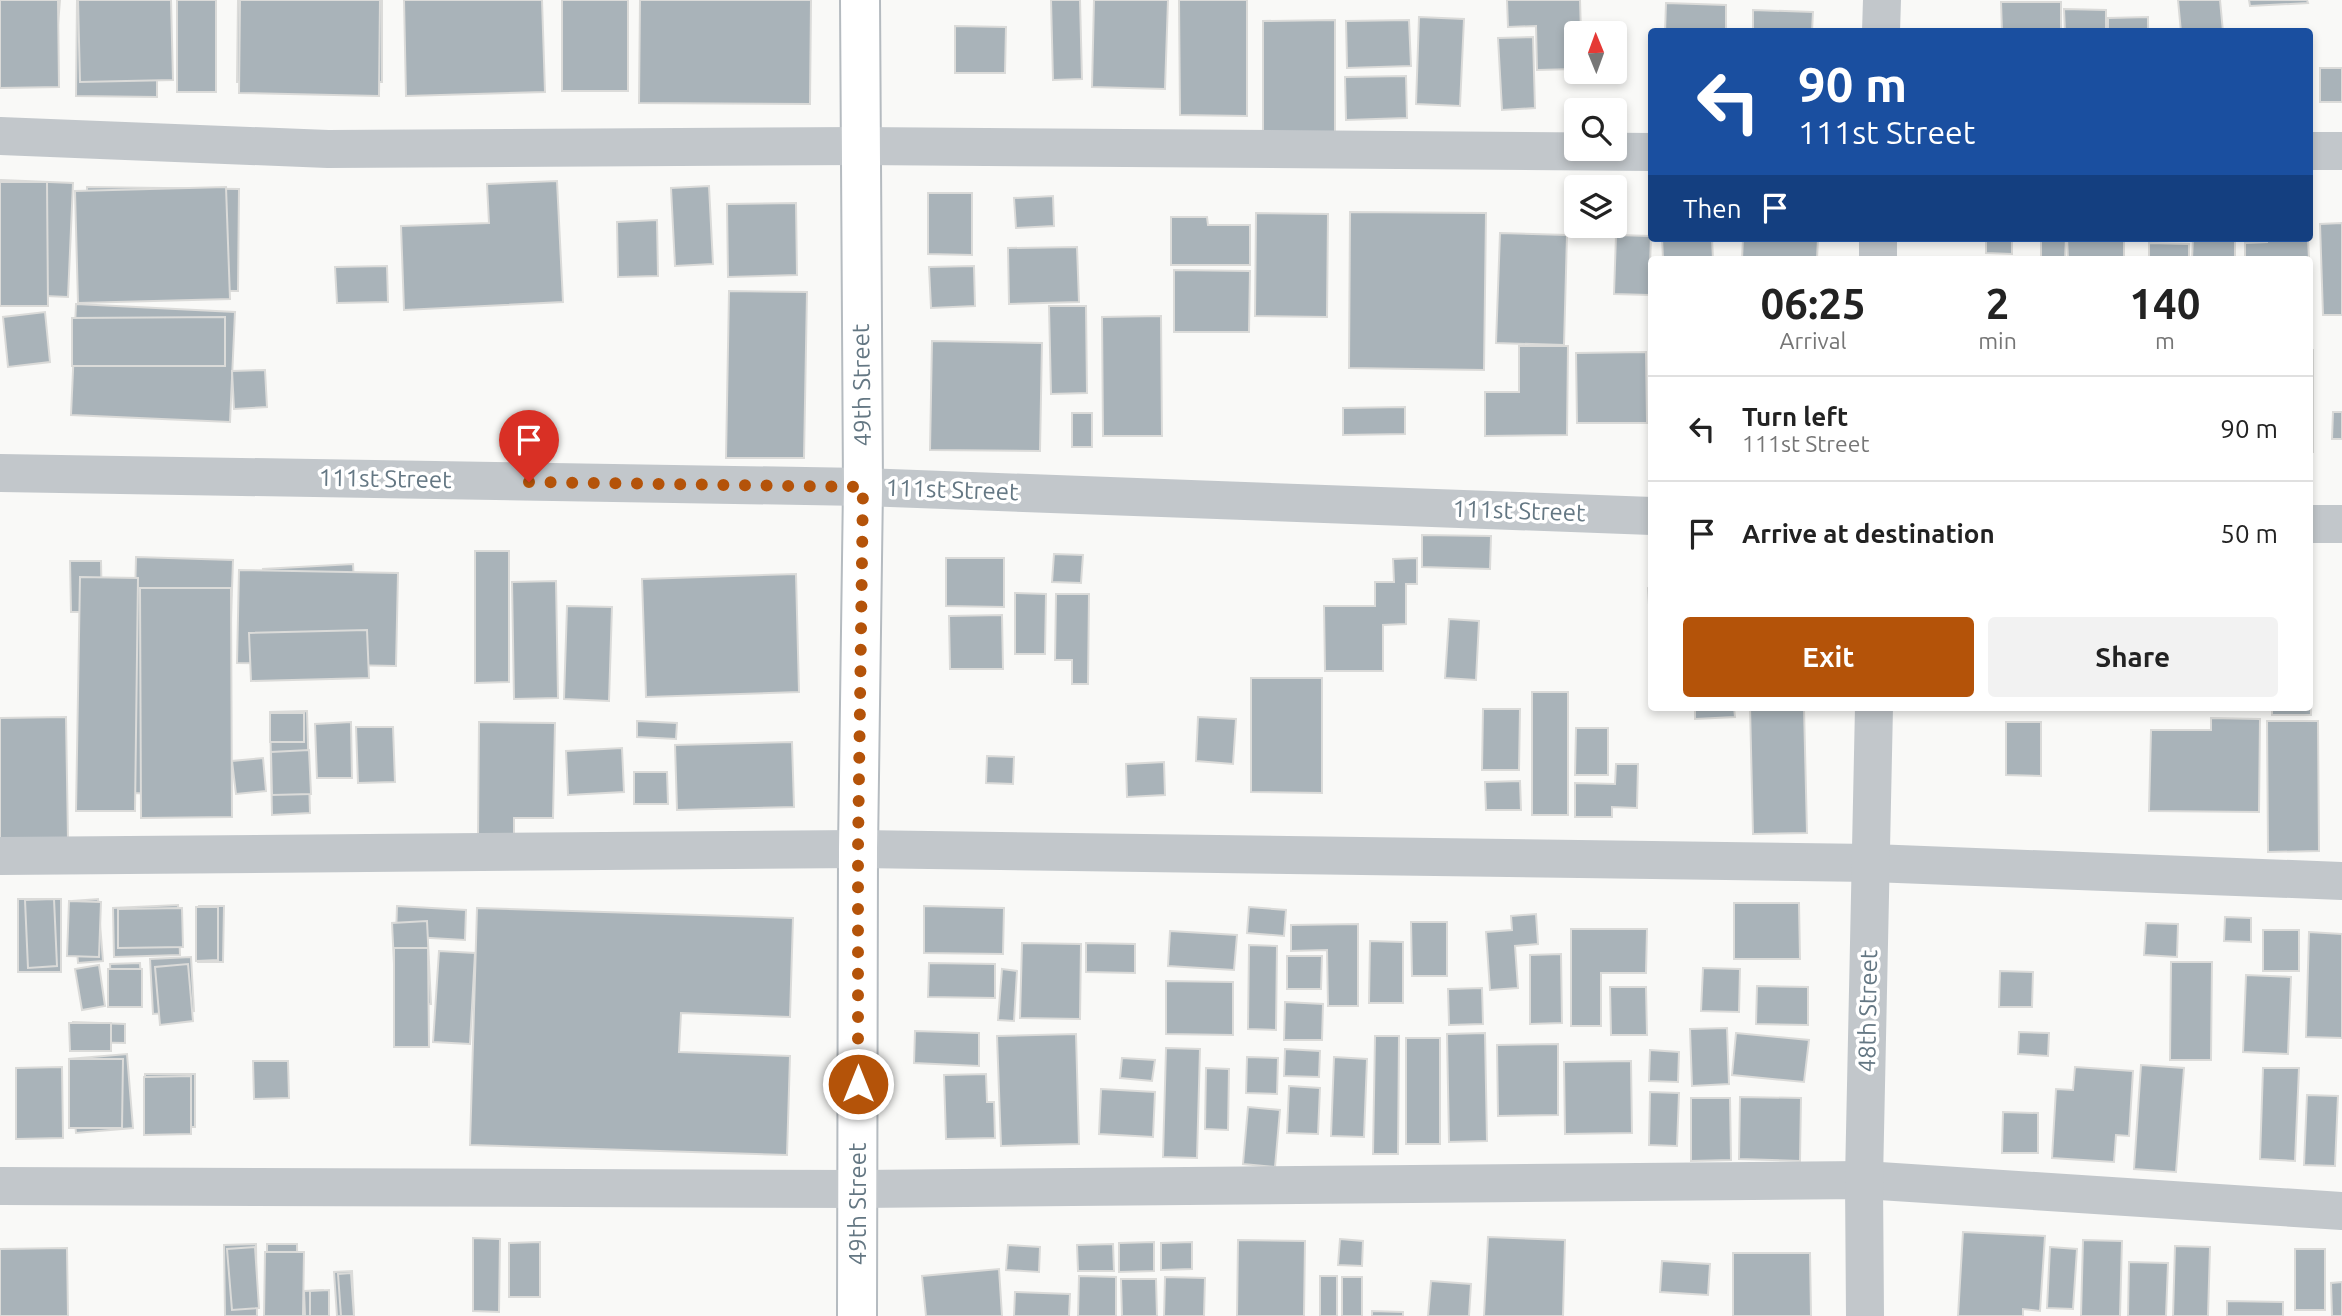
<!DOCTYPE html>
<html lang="en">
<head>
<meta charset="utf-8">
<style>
  :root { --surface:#fff; --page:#f2f2f2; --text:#222; --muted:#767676; --line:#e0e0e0; --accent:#b45309 }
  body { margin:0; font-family:Ubuntu,sans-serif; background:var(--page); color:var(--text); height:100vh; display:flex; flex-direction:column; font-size:26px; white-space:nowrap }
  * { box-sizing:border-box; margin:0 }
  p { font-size:23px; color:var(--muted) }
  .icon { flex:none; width:38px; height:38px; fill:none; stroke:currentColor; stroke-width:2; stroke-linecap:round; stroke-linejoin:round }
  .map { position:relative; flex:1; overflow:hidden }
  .panel { position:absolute; left:1648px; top:256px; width:665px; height:455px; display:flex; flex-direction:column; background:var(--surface); border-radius:7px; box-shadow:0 4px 10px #0003 }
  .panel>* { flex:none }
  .guide { position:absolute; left:1648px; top:28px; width:665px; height:214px; border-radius:7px; box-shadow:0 4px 10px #0003; background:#1a4fa0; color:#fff; overflow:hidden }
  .needle { width:46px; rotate:359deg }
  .tools { position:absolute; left:1564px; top:21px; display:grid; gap:14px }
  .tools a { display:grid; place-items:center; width:63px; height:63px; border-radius:7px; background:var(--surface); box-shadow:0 4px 10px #0003; font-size:35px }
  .pin { position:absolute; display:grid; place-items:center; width:60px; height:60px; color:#fff; margin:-72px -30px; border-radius:50% 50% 50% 0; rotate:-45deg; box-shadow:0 0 7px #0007 }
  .pin .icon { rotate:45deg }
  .me { position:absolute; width:77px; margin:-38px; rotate:0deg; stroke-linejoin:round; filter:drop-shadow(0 0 5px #0008) }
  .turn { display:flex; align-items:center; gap:24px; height:147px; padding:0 35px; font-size:32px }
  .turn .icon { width:91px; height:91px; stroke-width:2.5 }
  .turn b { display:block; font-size:49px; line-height:60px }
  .then { display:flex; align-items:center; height:66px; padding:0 35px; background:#0003; gap:14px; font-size:26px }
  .eta { display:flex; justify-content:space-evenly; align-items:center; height:119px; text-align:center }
  .eta b { font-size:42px; font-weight:600; line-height:49px }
  .primary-button { display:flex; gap:14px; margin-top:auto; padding:14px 35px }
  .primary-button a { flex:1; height:80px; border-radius:7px; background:var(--accent); color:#fff; font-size:28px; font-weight:600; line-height:80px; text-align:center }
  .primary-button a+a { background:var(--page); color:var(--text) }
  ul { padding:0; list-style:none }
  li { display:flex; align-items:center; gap:21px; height:105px; padding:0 35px; border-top:2px solid var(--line) }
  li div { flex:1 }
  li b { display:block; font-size:26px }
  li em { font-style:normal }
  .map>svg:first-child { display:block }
  .building { fill:#a9b3b9; stroke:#dbdbd9; stroke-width:2 }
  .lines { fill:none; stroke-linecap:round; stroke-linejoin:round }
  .secondary-casing { stroke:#b5bbc0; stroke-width:42 }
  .minor { stroke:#c2c7cb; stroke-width:38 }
  .secondary { stroke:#fff; stroke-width:38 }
  .route { stroke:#b45309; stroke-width:12; stroke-dasharray:0 21.6 }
  .labels { text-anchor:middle; stroke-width:7; stroke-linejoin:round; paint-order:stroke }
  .street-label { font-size:24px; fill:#647783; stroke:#fff }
</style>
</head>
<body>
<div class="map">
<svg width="2342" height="1316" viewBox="0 0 2342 1316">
  <rect width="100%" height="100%" fill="#f9f9f7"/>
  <g class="building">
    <path d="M0 0H60L53 87 0 83Z"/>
    <path d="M0 0H58L59 87 0 88Z"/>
    <path d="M77 0H157V97L76 96Z"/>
    <path d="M78 0H171L173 80 80 82Z"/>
    <rect x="177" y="0" width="39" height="92"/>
    <path d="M238 0H382V82H237Z"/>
    <path d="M240 0H380L379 96 239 93Z"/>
    <path d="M404 0H542L545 92 406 96Z"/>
    <rect x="562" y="0" width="66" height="91"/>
    <path d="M640 0H811L810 104 639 103Z"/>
    <path d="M1051 0H1080L1082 79 1053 80Z"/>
    <path d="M1094 0H1168L1165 89 1092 87Z"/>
    <path d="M1179 0H1247V116L1180 115Z"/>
    <path d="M1507 0H1580L1581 33H1577V69L1537 70 1536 26 1508 27Z"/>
    <path d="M2178 0H2220L2223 32H2181Z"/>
    <path d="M2249 0H2307L2308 3 2250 6Z"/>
    <path d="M2001 2H2061V32H2002Z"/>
    <path d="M1666 3 1726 5V32H1665Z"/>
    <path d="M2064 9 2106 10V32H2065Z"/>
    <path d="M1753 10 1813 12 1812 32H1753Z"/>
    <path d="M1419 17 1464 19 1460 106 1416 104Z"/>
    <path d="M2148 17V32H2108V18Z"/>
    <path d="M1335 20V135L1263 136V21Z"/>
    <path d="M1409 20 1411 66 1347 68 1346 21Z"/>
    <path d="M955 26 1006 27 1005 73H955Z"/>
    <path d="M1533 37 1535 108 1502 110 1498 38Z"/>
    <rect x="2320" y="68" width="22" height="34"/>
    <path d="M1406 76 1407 118 1346 120 1345 77Z"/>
    <path d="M1 180 73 183 68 297 0 294Z"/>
    <path d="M557 181 563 302 404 310 401 226 489 223 487 184Z"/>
    <path d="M0 182H47L48 306H0Z"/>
    <path d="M709 186 713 264 675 266 671 188Z"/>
    <path d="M87 187 239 189 238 291 86 290Z"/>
    <path d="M226 187 230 299 78 303 75 191Z"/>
    <path d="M928 193H972V255L928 254Z"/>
    <path d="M1053 196 1054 226 1016 228 1014 198Z"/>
    <path d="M796 203 797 275 728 277 727 204Z"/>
    <path d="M1350 212 1486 213 1484 370 1349 368Z"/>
    <path d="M1256 213 1328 214 1327 317 1255 316Z"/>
    <path d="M1171 217H1207L1208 225H1250V265H1171Z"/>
    <path d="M657 220 658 276 618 277 617 222Z"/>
    <path d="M2342 223V315H2323L2320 224Z"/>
    <path d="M1500 233 1567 235 1564 345 1496 343Z"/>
    <path d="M1616 235 1651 236 1649 295 1614 294Z"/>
    <path d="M1662 238H1712L1713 259H1663Z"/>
    <path d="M1743 238H1818L1817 259H1742Z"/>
    <path d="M1986 238H2012V254L1986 253Z"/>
    <path d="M2041 238H2066L2065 259H2041Z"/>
    <path d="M2067 238H2124V259H2068Z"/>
    <path d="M2193 238 2235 239V259H2192Z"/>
    <path d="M2267 238H2308L2309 259H2245V243L2267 242Z"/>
    <path d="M2149 243 2189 244V259H2149Z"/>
    <path d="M1077 247 1079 302 1009 304 1008 248Z"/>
    <path d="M387 266 388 302 337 303 335 267Z"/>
    <path d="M974 266 975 306 931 308 929 267Z"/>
    <path d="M1174 270 1250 271 1249 332H1174Z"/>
    <path d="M729 291 807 292 804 458H726Z"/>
    <path d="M76 304 235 312 230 422 71 415Z"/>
    <path d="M1049 306H1086L1087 393 1051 394Z"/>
    <path d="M45 312 50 362 8 367 3 317Z"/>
    <path d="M1161 316 1162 436H1103L1102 317Z"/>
    <path d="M225 317V366H72V318Z"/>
    <path d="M932 341 1042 343 1040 451 930 450Z"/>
    <path d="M1519 346H1568L1567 435 1485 436V392H1519Z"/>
    <rect x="2310" y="350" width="3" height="102"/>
    <path d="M1646 352 1647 423H1577L1576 353Z"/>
    <path d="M265 370 267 407 234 409 232 371Z"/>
    <path d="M1405 407V434L1343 435V408Z"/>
    <path d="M2333 412H2342V439H2332Z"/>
    <rect x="1072" y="413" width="20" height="34"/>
    <path d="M1422 535 1491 536 1490 569 1422 567Z"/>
    <path d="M475 551H509V682L475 683Z"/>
    <path d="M1054 554 1083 555 1081 583 1052 582Z"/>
    <path d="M136 557 233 560 225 796 130 793Z"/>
    <path d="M946 558H1004V607L946 606Z"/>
    <path d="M1417 558V584H1406V624L1383 625V671H1325L1324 606H1375V582H1394L1393 559Z"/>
    <path d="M70 561H101L102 612H71Z"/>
    <path d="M353 564 356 616 266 621 263 569Z"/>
    <path d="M239 570 398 573 396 666 237 663Z"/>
    <path d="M796 574 799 692 646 697 642 579Z"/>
    <path d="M80 577 138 578 135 811H76Z"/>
    <path d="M556 581 558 698 514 699 512 582Z"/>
    <path d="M1652 587V655L1648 588Z"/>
    <path d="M140 588H231L232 817 141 818Z"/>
    <path d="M1015 593 1046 594 1045 654H1015Z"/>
    <path d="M1056 594H1089L1088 684H1072V660H1055Z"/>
    <path d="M567 606 612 607 609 701 564 699Z"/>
    <path d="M1002 615 1003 669H950L949 616Z"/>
    <path d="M1449 619 1479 621 1476 680 1445 678Z"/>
    <path d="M367 630 369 678 251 681 249 633Z"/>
    <path d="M1251 678H1322V793L1251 792Z"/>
    <path d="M2310 678 2311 715H2272V707H2310Z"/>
    <rect x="1532" y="692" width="36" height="123"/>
    <path d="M1695 707H1734L1735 717 1695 719Z"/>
    <path d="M1750 707H1804L1807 833 1753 834Z"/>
    <path d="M1483 709H1520L1519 770H1482Z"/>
    <path d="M307 711 310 813 272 815 270 712Z"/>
    <rect x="270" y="713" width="34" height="29"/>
    <path d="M66 717 68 840 0 841V718Z"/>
    <path d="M1198 717 1236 719 1233 764 1196 761Z"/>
    <path d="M2211 718 2260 719 2259 812 2149 811 2151 730H2211Z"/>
    <path d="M637 721 677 723 676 739 637 737Z"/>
    <path d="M2267 721H2318L2319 851 2268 852Z"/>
    <path d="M351 722 352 778H317L315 724Z"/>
    <path d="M479 722 555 723 553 818H514V838L478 837Z"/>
    <path d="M2006 722H2041V776L2006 775Z"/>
    <path d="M356 727H393L395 782 358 783Z"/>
    <path d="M1576 728H1608V775H1575Z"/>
    <path d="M792 742 794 807 677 810 675 745Z"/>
    <path d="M622 748 624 792 568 795 566 751Z"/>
    <path d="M309 750 311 794 272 795 271 752Z"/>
    <path d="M987 756 1014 757 1013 784 986 783Z"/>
    <path d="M263 758 266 791 236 794 232 761Z"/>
    <path d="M1164 762 1165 795 1127 797 1126 764Z"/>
    <path d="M1616 764H1638L1637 808 1612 807V817H1575V783L1615 784Z"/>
    <path d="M634 772H667L668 804H634Z"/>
    <path d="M1520 781 1521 810H1486L1485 782Z"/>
    <rect x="18" y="899" width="43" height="73"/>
    <path d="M54 899 57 966 28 968 25 900Z"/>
    <path d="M98 899 103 961 78 963 73 901Z"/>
    <path d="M69 901 101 902 99 957 67 956Z"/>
    <path d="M1734 903H1799L1800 959H1734Z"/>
    <path d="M178 905 180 955 114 957 113 908Z"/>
    <path d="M199 906H224L223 962H198Z"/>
    <path d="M397 906 466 910 465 940 396 936Z"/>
    <path d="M924 906 1004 908 1003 954 924 953Z"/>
    <path d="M196 907H218V960L196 961Z"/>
    <path d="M1249 907 1286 910 1284 936 1247 933Z"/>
    <path d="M182 908 183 947 118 948V909Z"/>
    <path d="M477 908 793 918 790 1017 681 1013 679 1052 790 1056 787 1155 470 1145Z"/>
    <path d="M1536 914 1538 944 1515 946 1518 988 1490 990 1486 932 1512 930 1511 916Z"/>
    <path d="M2225 917 2251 918V942L2224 941Z"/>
    <path d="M427 921 431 1004 396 1005 392 923Z"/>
    <path d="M1411 922H1447V976H1412Z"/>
    <path d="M2146 923 2178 924 2177 957 2144 955Z"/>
    <path d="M1358 924V1006H1328L1327 950 1291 951V925Z"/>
    <path d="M1571 929H1647L1646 973H1601V1026H1571Z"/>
    <rect x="2263" y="930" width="36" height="41"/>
    <path d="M1170 931 1237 935 1234 970 1168 966Z"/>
    <path d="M2309 932 2342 934V1038L2306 1037Z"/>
    <path d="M1370 941 1403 942V1003H1369Z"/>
    <path d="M1022 943 1081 944 1080 1019 1020 1018Z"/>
    <path d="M1086 943 1135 944V973L1086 972Z"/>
    <path d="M1249 945 1277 946 1276 1030 1248 1029Z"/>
    <path d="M394 948H428L429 1047H394Z"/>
    <path d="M439 951 475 953 470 1044 433 1042Z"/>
    <path d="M1561 954 1562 1023 1530 1024V955Z"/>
    <path d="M1287 956H1322L1321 989H1287Z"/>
    <path d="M191 957 194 1011 153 1014 150 959Z"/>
    <path d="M2171 962H2212L2211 1060H2170Z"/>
    <path d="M140 963 142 1003 112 1004 110 964Z"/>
    <path d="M929 963 995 964V998L928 997Z"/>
    <path d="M188 964 193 1021 160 1025 155 967Z"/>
    <path d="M99 965 105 1006 82 1010 75 969Z"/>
    <path d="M1703 968 1740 969 1739 1012 1701 1011Z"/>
    <rect x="108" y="969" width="34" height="38"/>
    <path d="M1002 969 1017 971 1014 1021 998 1020Z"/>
    <path d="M2000 971 2033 972 2032 1007H1999Z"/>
    <path d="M2246 975 2291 977 2288 1054 2243 1052Z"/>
    <path d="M1166 981 1233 982V1035L1166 1034Z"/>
    <path d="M1757 986 1808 987V1025L1756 1024Z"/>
    <path d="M1610 987H1646L1647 1035H1611Z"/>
    <path d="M1482 988 1483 1024 1449 1025 1448 989Z"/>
    <path d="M1285 1002 1323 1004 1322 1040H1284Z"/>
    <path d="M73 1022 125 1024V1043L73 1042Z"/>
    <path d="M69 1023H111V1051H70Z"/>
    <path d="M1727 1028 1729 1084 1692 1086 1690 1029Z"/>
    <path d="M915 1031 979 1033V1066L914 1063Z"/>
    <path d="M2019 1032 2049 1033 2048 1056 2018 1054Z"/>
    <path d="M1485 1033 1487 1141 1449 1142 1447 1034Z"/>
    <path d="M1736 1033 1809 1040 1804 1082 1732 1075Z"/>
    <path d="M1076 1034 1079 1144 1001 1146 997 1036Z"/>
    <path d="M1375 1036H1399L1398 1154H1373Z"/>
    <rect x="1406" y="1038" width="34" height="106"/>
    <path d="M1558 1044V1115L1498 1116 1497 1045Z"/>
    <path d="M1166 1048 1200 1049 1197 1158 1163 1157Z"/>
    <path d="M1285 1049 1320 1051 1319 1077 1284 1076Z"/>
    <path d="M1650 1050 1679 1052 1678 1082 1649 1081Z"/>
    <path d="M127 1054 133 1128 76 1133 69 1059Z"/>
    <path d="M1247 1057 1278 1058 1277 1094 1246 1093Z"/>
    <path d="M1334 1057 1367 1059 1364 1137 1331 1136Z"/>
    <path d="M1122 1058 1155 1060 1152 1081 1120 1078Z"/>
    <path d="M69 1059H123L122 1128H69Z"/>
    <path d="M253 1061H288L289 1098 254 1099Z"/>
    <path d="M1631 1061 1632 1133 1565 1134 1564 1062Z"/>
    <path d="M2141 1065 2184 1068 2176 1172 2134 1169Z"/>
    <path d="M62 1067 63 1138 16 1139V1068Z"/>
    <path d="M2075 1067 2133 1071 2129 1136 2116 1135 2114 1162 2052 1158 2056 1089 2073 1090Z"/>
    <path d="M1206 1068 1229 1069 1228 1130 1205 1129Z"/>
    <path d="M2263 1068H2299L2295 1161 2260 1159Z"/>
    <rect x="145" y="1074" width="50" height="53"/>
    <path d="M986 1074 987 1102H994L995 1138 946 1139 944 1075Z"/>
    <path d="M191 1076V1134L144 1135V1077Z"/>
    <path d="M1289 1086 1320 1088 1318 1134 1287 1133Z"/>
    <path d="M1101 1089 1155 1092 1153 1137 1099 1134Z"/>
    <path d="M1650 1092 1679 1093 1677 1146 1649 1145Z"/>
    <path d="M2307 1095 2338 1096 2335 1166 2304 1165Z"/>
    <path d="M1740 1097 1801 1098 1800 1161 1739 1159Z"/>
    <path d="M1691 1098H1730L1731 1160 1691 1161Z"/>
    <path d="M1248 1107 1280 1110 1275 1167 1243 1164Z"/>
    <path d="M2003 1112 2038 1113V1153H2002Z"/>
    <path d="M1963 1232 2045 1236 2040 1311 2023 1309V1316H1958Z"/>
    <path d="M1488 1237 1565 1240 1563 1316H1484Z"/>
    <path d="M473 1238 500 1239 499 1312 473 1311Z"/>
    <path d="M1340 1239 1363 1241 1362 1266 1338 1265Z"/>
    <path d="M1238 1240 1305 1241 1304 1316H1237Z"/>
    <path d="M2083 1240 2122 1241 2120 1316H2081Z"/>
    <path d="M540 1242V1297H509V1243Z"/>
    <path d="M1154 1242V1271L1119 1272V1243Z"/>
    <path d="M1192 1242V1269L1161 1270V1243Z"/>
    <path d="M256 1244 257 1316H225L224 1245Z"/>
    <path d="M267 1244H297L298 1316H267Z"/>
    <path d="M1113 1244 1114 1271H1078L1077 1245Z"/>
    <path d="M1008 1245 1040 1247 1039 1272 1006 1270Z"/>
    <path d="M2175 1246 2210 1247 2208 1316H2173Z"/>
    <path d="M255 1247 259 1308 232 1310 227 1249Z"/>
    <path d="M2050 1247 2077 1249 2073 1309 2047 1308Z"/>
    <path d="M67 1248 68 1316H0V1249Z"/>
    <rect x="2295" y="1249" width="30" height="61"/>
    <path d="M265 1252H304L303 1316H264Z"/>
    <path d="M1733 1253H1810L1811 1316H1733Z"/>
    <path d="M1662 1261 1710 1264 1708 1295 1660 1292Z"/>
    <path d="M2129 1262 2168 1263 2166 1316H2128Z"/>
    <path d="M999 1269 1002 1316H926L922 1276Z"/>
    <path d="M352 1271 354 1316H337L334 1272Z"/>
    <path d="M351 1273 354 1316H341L338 1274Z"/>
    <path d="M1079 1276 1116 1277V1316H1078Z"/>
    <rect x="1320" y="1276" width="17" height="40"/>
    <path d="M1165 1277 1205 1278 1204 1316H1164Z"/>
    <rect x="1342" y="1277" width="20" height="39"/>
    <path d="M1121 1279H1156L1157 1316H1122Z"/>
    <path d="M1431 1281 1471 1284 1469 1316H1428Z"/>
    <path d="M2342 1282V1316H2332L2331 1283Z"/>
    <path d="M323 1290 324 1316H305L304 1291Z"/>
    <path d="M329 1290V1316H310V1291Z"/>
    <path d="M1015 1292 1070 1294 1069 1316H1014Z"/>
    <path d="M2227 1301 2283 1302V1316H2227Z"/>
    <path d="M1372 1311 1403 1312V1316H1372Z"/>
  </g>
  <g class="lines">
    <defs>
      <path id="secondary" d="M857 1316 858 849 863 487 860 0"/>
    </defs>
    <use href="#secondary" class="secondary-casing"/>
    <g class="minor">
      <path d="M1881 32 1882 0"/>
      <path d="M0 136 328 149 860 146 1652 152"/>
      <path d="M2310 151H2342"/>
      <path d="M1878 259V238"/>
      <path d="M0 473 863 487 1652 516"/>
      <path d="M2310 524H2342"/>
      <path d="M0 856 858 849 1872 863 2342 881"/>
      <path d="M0 1186 859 1189 1864 1180 2342 1211"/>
      <path d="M1865 1316 1864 1180 1874 707"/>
    </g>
    <use href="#secondary" class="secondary"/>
  </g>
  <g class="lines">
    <path class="route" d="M529 482 863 487 858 849V1084"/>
  </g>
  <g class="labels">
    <g class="street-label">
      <text transform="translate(862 385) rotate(-91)" y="8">49th Street</text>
      <text transform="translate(385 479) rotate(1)" y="8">111st Street</text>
      <text transform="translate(952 490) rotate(2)" y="8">111st Street</text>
      <text transform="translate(1519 511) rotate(2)" y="8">111st Street</text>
      <text transform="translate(1868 1011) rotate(-89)" y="8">48th Street</text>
      <text transform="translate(858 1204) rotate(-90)" y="8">49th Street</text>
    </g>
  </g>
</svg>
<div class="tools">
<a><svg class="needle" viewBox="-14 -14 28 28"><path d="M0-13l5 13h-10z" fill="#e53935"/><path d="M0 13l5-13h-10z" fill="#767676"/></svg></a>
<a><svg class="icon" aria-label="search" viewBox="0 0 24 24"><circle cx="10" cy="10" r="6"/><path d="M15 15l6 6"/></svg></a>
<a><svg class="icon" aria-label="layers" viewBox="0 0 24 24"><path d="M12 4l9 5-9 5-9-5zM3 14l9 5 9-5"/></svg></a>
</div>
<div class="pin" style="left:529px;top:482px;background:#d93025"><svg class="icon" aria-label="arrive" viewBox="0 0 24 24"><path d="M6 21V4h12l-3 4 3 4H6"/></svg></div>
<svg class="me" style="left:858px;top:1084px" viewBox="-20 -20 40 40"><circle r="17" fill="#b45309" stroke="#fff" stroke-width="3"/><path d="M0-11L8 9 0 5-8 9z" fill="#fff"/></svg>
<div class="guide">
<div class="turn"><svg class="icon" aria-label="left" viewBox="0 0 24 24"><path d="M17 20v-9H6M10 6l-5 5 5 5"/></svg><div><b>90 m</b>111st Street</div></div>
<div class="then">Then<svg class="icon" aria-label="arrive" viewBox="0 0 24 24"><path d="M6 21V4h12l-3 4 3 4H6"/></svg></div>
</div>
<section class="panel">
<div class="eta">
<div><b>06:25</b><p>Arrival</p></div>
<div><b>2</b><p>min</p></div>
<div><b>140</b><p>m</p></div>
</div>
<ul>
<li><svg class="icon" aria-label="left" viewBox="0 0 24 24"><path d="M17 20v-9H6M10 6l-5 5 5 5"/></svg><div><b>Turn left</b><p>111st Street</p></div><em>90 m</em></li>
<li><svg class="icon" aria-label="arrive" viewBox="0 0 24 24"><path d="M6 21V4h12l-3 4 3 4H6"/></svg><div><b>Arrive at destination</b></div><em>50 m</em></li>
</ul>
<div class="primary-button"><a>Exit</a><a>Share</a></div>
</section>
</div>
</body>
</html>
